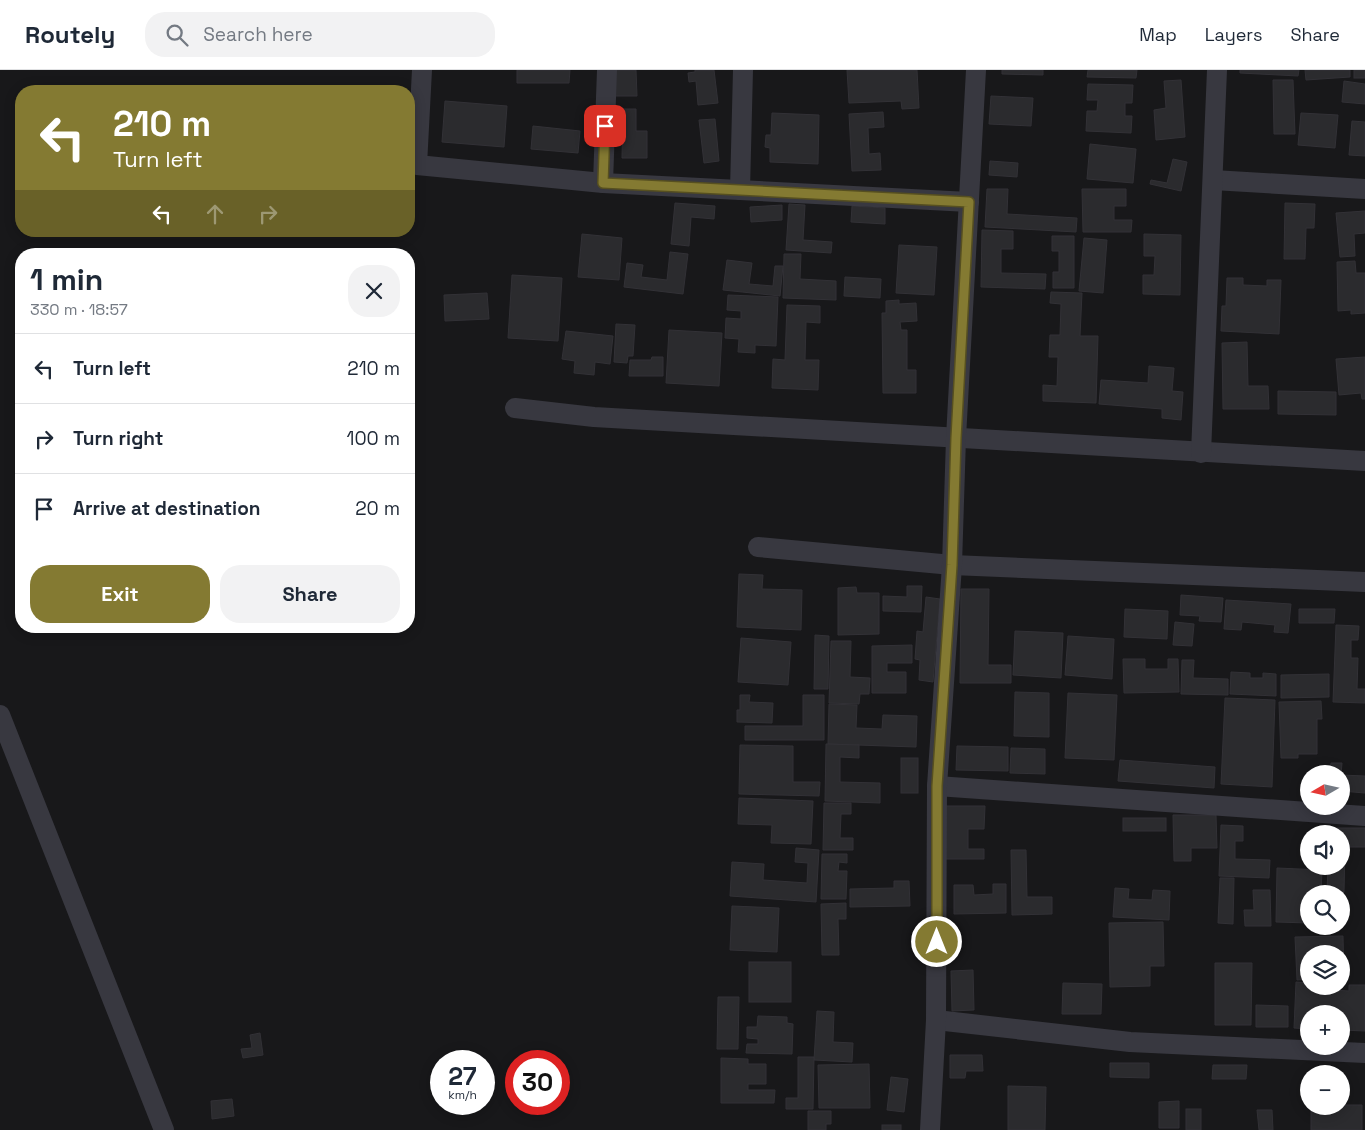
<!DOCTYPE html>
<html lang="en">
<head>
<meta charset="utf-8">
<style>
  :root { --surface:#fff; --page:#f2f2f3; --text:#1f2937; --muted:#747a83; --line:#e0e1e3; --accent:#847a32 }
  body { margin:0; font-family:"Space Grotesk",sans-serif; background:var(--page); color:var(--text); height:100vh; display:flex; flex-direction:column; font-size:19px; white-space:nowrap }
  * { box-sizing:border-box; margin:0 }
  p { font-size:16px; color:var(--muted) }
  .icon { flex:none; width:28px; height:28px; fill:none; stroke:currentColor; stroke-width:2; stroke-linecap:round; stroke-linejoin:round }
  .map { position:relative; flex:1; overflow:hidden }
  .drawer { position:absolute; left:15px; top:178px; width:400px; height:385px; display:flex; flex-direction:column; background:var(--surface); border-radius:20px; box-shadow:0 2px 12px #0003 }
  .drawer>* { flex:none }
  .top-card { position:absolute; left:15px; top:15px; width:400px; height:152px; border-radius:20px; box-shadow:0 2px 12px #0003; background:#847a32; color:#fff; overflow:hidden }
  .needle { width:32px; rotate:261deg }
  .tools { position:absolute; left:1300px; top:695px; display:grid; gap:10px }
  .tools a { display:grid; place-items:center; width:50px; height:50px; border-radius:50%; background:var(--surface); box-shadow:0 2px 12px #0003; font-size:25px }
  .speed { position:absolute; left:430px; top:980px; display:flex; gap:10px; font-size:25px; font-weight:700; text-align:center }
  .speed>* { display:grid; place-content:center; width:65px; height:65px; border-radius:50%; background:var(--surface); box-shadow:0 2px 12px #0003; line-height:1 }
  .speed small { font-size:12px; font-weight:400 }
  .speed .limit { border:8px solid #d22; background:#fff; color:#111 }
  .pin { position:absolute; display:grid; place-items:center; width:42px; height:42px; color:#fff; margin:-21px; border-radius:10px; box-shadow:0 2px 8px #0006 }
  .me { position:absolute; width:55px; margin:-28px; rotate:0deg; stroke-linejoin:round; filter:drop-shadow(0 0 4px #0008) }
  .turn { display:flex; align-items:center; gap:18px; height:105px; padding:0 15px; font-size:22px }
  .turn .icon { width:65px; height:65px; stroke-width:2.5 }
  .turn b { display:block; font-size:35px; line-height:42px }
  .lanes { display:flex; align-items:center; height:48px; padding:0 15px; background:#0003; justify-content:center; gap:25px; direction:ltr }
  .lanes .off { opacity:.35 }
  .round { display:grid; place-items:center; flex:none; width:52px; height:52px; border-radius:20px; background:var(--page) }
  .head { display:flex; align-items:center; justify-content:space-between; height:85px; padding:0 15px }
  h1 { font-size:30px; font-weight:800; line-height:38px }
  .action { display:flex; gap:10px; margin-top:auto; padding:10px 15px }
  .action a { flex:1; height:58px; border-radius:20px; background:var(--accent); color:#fff; font-size:20px; font-weight:800; line-height:58px; text-align:center }
  .action a+a { background:var(--page); color:var(--text) }
  ul { padding:0; list-style:none }
  li { display:flex; align-items:center; gap:15px; height:70px; padding:0 15px; border-top:1px solid var(--line) }
  li div { flex:1 }
  li b { display:block; font-size:19px }
  li em { font-style:normal }
  header { display:flex; align-items:center; gap:30px; box-sizing:border-box; height:70px; padding:0 25px; background:var(--surface); border-bottom:1px solid var(--line) }
  header strong { font-size:24px }
  nav { display:flex; gap:28px; margin-inline-start:auto; font-size:18px }
  .search { width:350px; height:45px; background:var(--page); display:flex; align-items:center; gap:12px; box-sizing:border-box; padding:0 18px; border-radius:20px; color:var(--muted); font-size:19px }
  .map>svg:first-child { display:block }
  .building { fill:#2b2b2e; stroke:#323136 }
  .lines { fill:none; stroke-linecap:round; stroke-linejoin:round }
  .street { stroke:#383840; stroke-width:20 }
  .route-casing { stroke:#564f20; stroke-width:12 }
  .route { stroke:#847a32; stroke-width:9 }
</style>
</head>
<body>
<header>
<strong>Routely</strong>
<div class="search"><svg class="icon" aria-label="search" viewBox="0 0 24 24"><circle cx="10" cy="10" r="6"/><path d="M15 15l6 6"/></svg>Search here</div>
<nav><a>Map</a><a>Layers</a><a>Share</a></nav>
</header>
<div class="map">
<svg width="1365" height="1060" viewBox="0 0 1365 1060">
  <rect width="100%" height="100%" fill="#18181a"/>
  <g class="building">
    <path d="M517 0H570L569 13H517Z"/>
    <path d="M614 0H636L637 26H614Z"/>
    <path d="M695 0H714L718 33 698 35 696 11 689 12 688 3 695 2Z"/>
    <path d="M847 0H917L919 38 902 39 901 31 849 33Z"/>
    <path d="M1002 0H1043V5L1002 4Z"/>
    <path d="M1088 0H1137L1136 8 1087 7Z"/>
    <path d="M1240 0H1299L1298 6 1240 3Z"/>
    <path d="M1305 0H1350V7L1306 10Z"/>
    <rect x="1354" y="0" width="11" height="8"/>
    <path d="M1181 10 1185 67 1156 70 1154 40 1166 38 1164 11Z"/>
    <path d="M1273 10H1293L1295 64H1274Z"/>
    <path d="M1344 11 1365 14V34L1342 32Z"/>
    <path d="M1088 14 1133 15 1132 33H1125V46H1132L1131 63 1086 61 1087 41H1097L1098 30H1087Z"/>
    <path d="M991 26 1033 28 1031 56 989 54Z"/>
    <path d="M445 31 507 36 504 77 442 72Z"/>
    <path d="M623 39H636V61H647V88H622Z"/>
    <path d="M883 42 884 57 868 58 869 84 880 83 881 100 852 101 849 44Z"/>
    <path d="M772 43 819 45 818 94 770 92V78L765 77 766 65H771Z"/>
    <path d="M1301 43 1338 45 1335 78 1298 75Z"/>
    <path d="M715 49 719 91 704 93 699 50Z"/>
    <path d="M1352 51 1365 52V86L1349 85Z"/>
    <path d="M533 56 580 61 578 83 531 79Z"/>
    <path d="M1090 74 1136 79 1133 113 1087 109Z"/>
    <path d="M1173 89 1187 92 1181 121 1150 114 1151 110 1167 113Z"/>
    <path d="M990 91 1018 93 1017 107 989 105Z"/>
    <path d="M987 119H1008L1007 144 1077 148 1076 162 985 157Z"/>
    <path d="M1082 119H1126V136H1114V150H1132L1131 162H1083Z"/>
    <path d="M675 133 715 136 714 149 691 147 689 176 671 174Z"/>
    <path d="M1285 133 1315 134 1314 158H1306L1305 189H1284Z"/>
    <path d="M789 134 805 135 803 170 832 172 831 183 786 180Z"/>
    <path d="M782 135V150L751 152 750 137Z"/>
    <path d="M852 136 885 138V154L851 152Z"/>
    <path d="M1365 141V163L1354 164 1355 186 1340 187 1336 143Z"/>
    <path d="M982 160 1013 161V179H1001V203L1046 204 1045 219 981 217Z"/>
    <path d="M582 164 622 168 619 210 578 207Z"/>
    <path d="M1144 164 1181 165 1180 225 1143 224V205H1154L1155 186H1144Z"/>
    <path d="M1052 166H1074V218H1053V202H1059V181H1052Z"/>
    <path d="M1084 168 1107 170 1103 223 1079 221Z"/>
    <path d="M899 175 937 177 934 225 896 223Z"/>
    <path d="M670 182 688 184 683 224 624 217 627 193 643 195 641 207 667 210Z"/>
    <path d="M784 184H801L800 209 836 211V230L783 228Z"/>
    <path d="M727 190 752 193 749 214 773 216 775 196H783L780 226 723 220Z"/>
    <path d="M1355 191 1356 203H1365V243L1351 244V240L1338 241 1337 192Z"/>
    <path d="M512 205 562 208 558 271 508 268Z"/>
    <path d="M845 207 881 209 880 228 844 226Z"/>
    <path d="M1227 208H1243V215L1267 216V210H1281L1279 264 1221 261 1222 236H1226Z"/>
    <path d="M1051 222 1082 223 1080 266H1098L1096 333 1043 331V315L1057 316 1058 287H1049L1050 265H1060L1061 234 1050 233Z"/>
    <path d="M487 223 489 249 445 251 444 225Z"/>
    <path d="M728 225 778 227 776 276 755 275V283L738 282 739 269 725 268 726 248 741 249V241L727 240Z"/>
    <path d="M899 230V234L916 233 917 251 900 252 901 260H907V300H916V323H883L882 243H886V231Z"/>
    <path d="M787 235 820 236V253L806 252 805 290H819L818 320 772 318 773 289 785 290Z"/>
    <path d="M616 254 635 255 633 286H628L627 293 614 292Z"/>
    <path d="M669 260 722 263 719 316 666 313Z"/>
    <path d="M566 261 613 266 610 294 595 292 594 305 574 303 575 291 562 289Z"/>
    <path d="M1247 272 1248 316H1268L1269 339H1223L1222 273Z"/>
    <path d="M652 287H663V306H629L630 290H651Z"/>
    <path d="M1365 287V329H1362L1361 323 1339 325 1336 289Z"/>
    <path d="M1149 296 1174 298 1172 321 1183 322 1181 350 1162 348V339L1099 334 1101 310 1148 313Z"/>
    <path d="M1278 321 1336 322V345L1278 344Z"/>
    <path d="M739 504 763 505 762 519 802 520 801 560 737 557Z"/>
    <path d="M907 516H922L921 542 883 541V526L907 527Z"/>
    <path d="M856 517 857 523H879V564L838 565V518Z"/>
    <path d="M961 519H989L988 595H1011V613H960Z"/>
    <path d="M1181 525 1223 528 1221 552 1199 551 1200 546 1180 545Z"/>
    <path d="M926 527 940 529 933 612 919 610 920 590 915 589 917 561 923 562Z"/>
    <path d="M1226 530 1291 534 1288 563 1274 562 1275 555 1242 552 1241 560 1224 559Z"/>
    <path d="M1125 539 1168 541 1167 569 1124 567Z"/>
    <path d="M1299 539H1335L1334 553H1299Z"/>
    <path d="M1175 552 1194 554 1192 576 1173 575Z"/>
    <path d="M1336 555 1359 556 1358 570H1351V588H1358L1357 619H1365V633L1333 632Z"/>
    <path d="M1015 561 1063 563 1061 608 1013 605Z"/>
    <path d="M815 565 829 566 828 619H814Z"/>
    <path d="M1068 566 1114 569 1112 609 1065 605Z"/>
    <path d="M741 568 791 572 788 615 738 612Z"/>
    <path d="M831 571H851L850 607 870 608 869 624H860L859 634 829 633Z"/>
    <path d="M912 575V593H887V602H906V623H872V576Z"/>
    <path d="M1123 589H1145V599H1168V589H1178L1179 622 1124 623Z"/>
    <path d="M1182 590H1194L1193 608 1228 609V625L1181 624Z"/>
    <path d="M1231 602 1250 603V608H1263V603L1276 604V626L1230 624Z"/>
    <path d="M1329 604V627L1281 628V605Z"/>
    <path d="M1015 622 1049 623V667L1014 666Z"/>
    <path d="M1068 623 1117 625 1114 690 1065 688Z"/>
    <path d="M740 625H750L749 632 773 633 772 653 737 652V640H740Z"/>
    <path d="M803 625H824V670H745V656H803Z"/>
    <path d="M1225 628 1275 630 1272 717 1221 714Z"/>
    <path d="M1321 631 1322 649H1317V684H1298V688H1281L1279 632Z"/>
    <path d="M829 634 857 635 856 658 882 659 883 645 917 646 916 677 828 674Z"/>
    <path d="M826 674 859 675V688L840 687V712L880 713V733L825 731Z"/>
    <path d="M740 675 793 676V712H820L819 726 739 724Z"/>
    <path d="M957 676 1008 677V701L956 700Z"/>
    <path d="M1011 678 1045 679V704L1010 703Z"/>
    <rect x="901" y="688" width="17" height="35"/>
    <path d="M1120 690 1215 697 1214 718 1118 711Z"/>
    <path d="M1331 693H1342L1341 704H1330Z"/>
    <path d="M1341 705 1365 706V723L1341 721Z"/>
    <path d="M739 728 813 731 811 774 771 773 772 755 738 754Z"/>
    <path d="M824 733H851V744H841L840 768H853V780H823Z"/>
    <path d="M943 736H985L984 759H968V779H984V789H943Z"/>
    <path d="M1173 745H1216L1217 778H1191V791H1174Z"/>
    <rect x="1123" y="748" width="43" height="13"/>
    <path d="M1221 755 1243 756V771H1235V789L1270 790 1269 808 1219 806Z"/>
    <path d="M1329 758H1365V777H1345L1344 822H1327L1328 796H1341V764H1329Z"/>
    <path d="M796 778 819 780 816 832 730 826 732 792 764 794 763 810 807 813 808 793 795 792Z"/>
    <path d="M1011 780H1026L1027 827H1052V844L1012 845Z"/>
    <path d="M822 784H847V793L839 792 838 801H847L846 829H821Z"/>
    <path d="M1277 798 1322 800 1321 824H1309V853L1276 852Z"/>
    <path d="M1220 808H1234L1233 854 1218 853Z"/>
    <path d="M894 811H909L910 836 850 837V819L894 818Z"/>
    <path d="M993 814H1006V843L954 844V815H973L974 825 993 824Z"/>
    <path d="M1115 818 1129 819 1128 829 1152 830 1153 820 1170 821 1169 850 1113 847Z"/>
    <path d="M1253 820H1270L1271 856H1245L1244 840H1254Z"/>
    <path d="M846 833V849H838L839 885H822L821 834Z"/>
    <path d="M732 836 779 838 777 882 730 880Z"/>
    <path d="M1163 852 1164 896H1150V916L1110 917 1109 853Z"/>
    <path d="M1343 866 1344 909H1341V884H1309V909L1297 910 1295 867Z"/>
    <rect x="749" y="892" width="42" height="40"/>
    <path d="M1215 893H1252L1251 955H1215Z"/>
    <path d="M973 900 974 940 952 941 951 901Z"/>
    <path d="M1296 912 1309 913V916H1316V919L1349 921V915H1365V961L1341 960V944H1309V959L1294 958Z"/>
    <path d="M1063 913 1102 914 1101 944H1062Z"/>
    <path d="M718 927H739L738 979H717Z"/>
    <path d="M1256 935 1288 936V957H1256Z"/>
    <path d="M817 941 834 942 833 972 853 973 852 992 814 990Z"/>
    <path d="M758 946 787 947V953L793 954 792 984 746 983 747 974H758V969L747 968V957H757Z"/>
    <path d="M260 963 263 985 243 988 241 979 252 978 250 965Z"/>
    <path d="M950 985H982L983 1001H966L965 1008H950Z"/>
    <path d="M798 987H814L813 1039H786V1028H798Z"/>
    <path d="M721 988 748 989V994H766V1014H748V1020H775L774 1033H721Z"/>
    <path d="M1110 993H1149V1008L1110 1007Z"/>
    <path d="M869 994 870 1038H819L818 995Z"/>
    <path d="M1213 995H1247L1246 1009H1212Z"/>
    <path d="M891 1007 908 1009 904 1042 887 1040Z"/>
    <path d="M1008 1016 1046 1017 1045 1060H1008Z"/>
    <path d="M232 1029 234 1046 212 1049 211 1031Z"/>
    <path d="M1179 1031V1058H1159V1032Z"/>
    <path d="M1341 1035H1362V1060H1311V1036Z"/>
    <rect x="1186" y="1039" width="15" height="21"/>
    <path d="M1257 1040H1272L1273 1060H1259Z"/>
    <path d="M808 1041H831V1054H826V1060H808Z"/>
    <rect x="882" y="1055" width="19" height="5"/>
  </g>
  <g class="lines">
    <g class="street">
      <path d="M422 0 417 95 603 113 969 132"/>
      <path d="M1213 110 1365 119"/>
      <path d="M603 113 607 0"/>
      <path d="M740 120 743 0"/>
      <path d="M515 338 594 347 1365 391"/>
      <path d="M1201 383 1217 0"/>
      <path d="M758 477 952 495 1365 512"/>
      <path d="M0 645 164 1060"/>
      <path d="M937 716 1365 746"/>
      <path d="M936 950 1130 972 1365 983"/>
      <path d="M930 1060 936 950 937 716 952 495 956 368 976 0"/>
    </g>
  </g>
  <g class="lines">
    <defs>
      <path id="route" d="M605 56 603 113 969 132 956 368 952 495 937 716V872"/>
    </defs>
    <use href="#route" class="route-casing"/>
    <use href="#route" class="route"/>
  </g>
</svg>
<div class="tools">
<a><svg class="needle" viewBox="-14 -14 28 28"><path d="M0-13l5 13h-10z" fill="#e53935"/><path d="M0 13l5-13h-10z" fill="#747a83"/></svg></a>
<a><svg class="icon" aria-label="sound" viewBox="0 0 24 24"><path d="M4 9h4l5-4v14l-5-4H4zM17 9q2 3 0 6"/></svg></a>
<a><svg class="icon" aria-label="search" viewBox="0 0 24 24"><circle cx="10" cy="10" r="6"/><path d="M15 15l6 6"/></svg></a>
<a><svg class="icon" aria-label="layers" viewBox="0 0 24 24"><path d="M12 4l9 5-9 5-9-5zM3 14l9 5 9-5"/></svg></a>
<a>+</a>
<a>−</a>
</div>
<div class="speed"><div>27<small>km/h</small></div><div class="limit">30</div></div>
<div class="pin" style="left:605px;top:56px;background:#d93025"><svg class="icon" aria-label="arrive" viewBox="0 0 24 24"><path d="M6 21V4h12l-3 4 3 4H6"/></svg></div>
<svg class="me" style="left:937px;top:872px" viewBox="-20 -20 40 40"><circle r="17" fill="#847a32" stroke="#fff" stroke-width="3"/><path d="M0-11L8 9 0 5-8 9z" fill="#fff"/></svg>
<div class="top-card">
<div class="turn"><svg class="icon" aria-label="left" viewBox="0 0 24 24"><path d="M17 20v-9H6M10 6l-5 5 5 5"/></svg><div><b>210 m</b>Turn left</div></div>
<div class="lanes"><svg class="icon" aria-label="left" viewBox="0 0 24 24"><path d="M17 20v-9H6M10 6l-5 5 5 5"/></svg><svg class="icon off" aria-label="ahead" viewBox="0 0 24 24"><path d="M12 20V5M6 11l6-6 6 6"/></svg><svg class="icon off" aria-label="right" viewBox="0 0 24 24"><path d="M7 20v-9h11M14 6l5 5-5 5"/></svg></div>
</div>
<section class="drawer">
<div class="head"><div><h1>1 min</h1><p>330 m · 18:57</p></div><a class="round"><svg class="icon" aria-label="close" viewBox="0 0 24 24"><path d="M6 6l12 12M18 6L6 18"/></svg></a></div>
<ul>
<li><svg class="icon" aria-label="left" viewBox="0 0 24 24"><path d="M17 20v-9H6M10 6l-5 5 5 5"/></svg><div><b>Turn left</b></div><em>210 m</em></li>
<li><svg class="icon" aria-label="right" viewBox="0 0 24 24"><path d="M7 20v-9h11M14 6l5 5-5 5"/></svg><div><b>Turn right</b></div><em>100 m</em></li>
<li><svg class="icon" aria-label="arrive" viewBox="0 0 24 24"><path d="M6 21V4h12l-3 4 3 4H6"/></svg><div><b>Arrive at destination</b></div><em>20 m</em></li>
</ul>
<div class="action"><a>Exit</a><a>Share</a></div>
</section>
</div>
</body>
</html>
